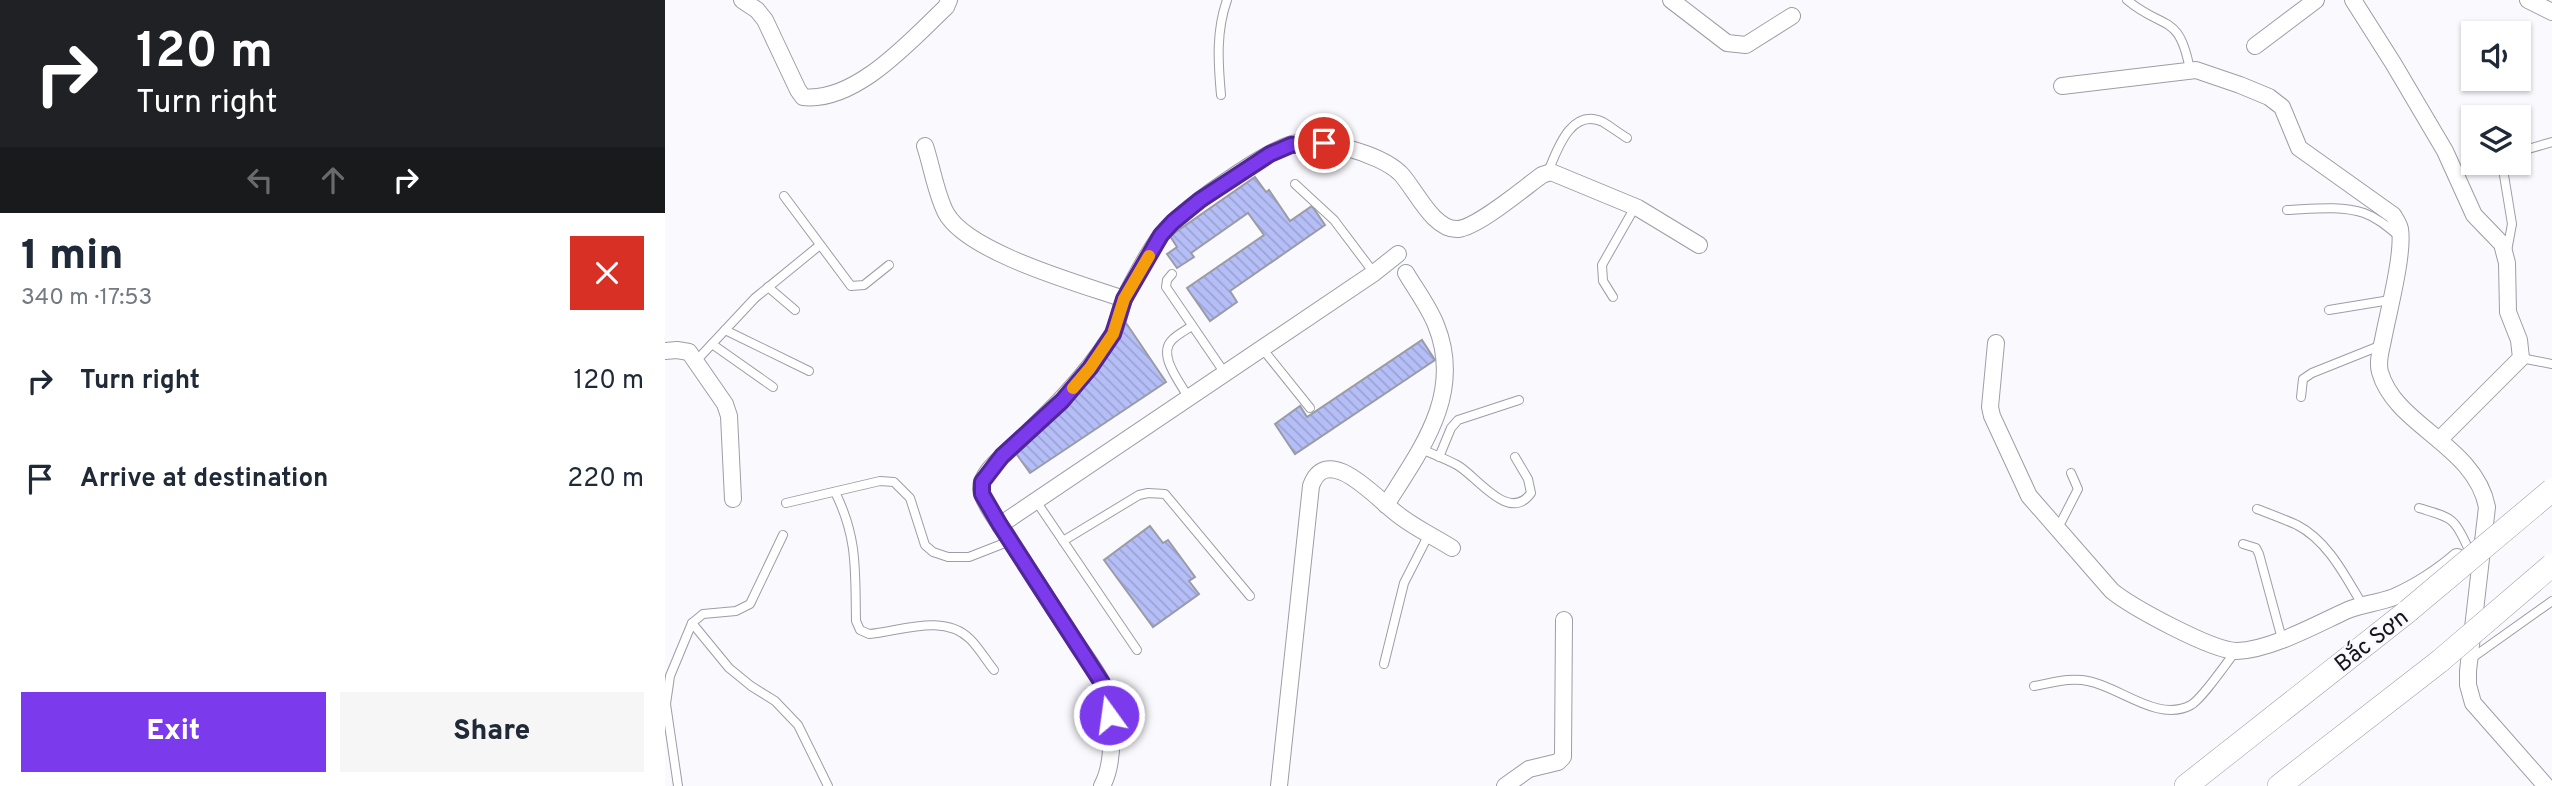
<!DOCTYPE html>
<html lang="en">
<head>
<meta charset="utf-8">
<style>
  :root { --surface:#fff; --page:#f6f6f7; --text:#1f2937; --muted:#747a83; --accent:#7c3aed }
  body { margin:0; font-family:Overpass,sans-serif; background:var(--page); color:var(--text); height:100vh; display:flex; flex-direction:column; font-size:26px; white-space:nowrap }
  * { box-sizing:border-box; margin:0 }
  p { font-size:23px; color:var(--muted) }
  .icon { flex:none; width:38px; height:38px; fill:none; stroke:currentColor; stroke-width:2; stroke-linecap:round; stroke-linejoin:round }
  .map { position:relative; flex:1; overflow:hidden }
  .panel { display:flex; flex-direction:column; background:var(--surface); width:665px }
  .panel>* { flex:none }
  .top-card { background:#202124; color:#fff; overflow:hidden }
  .fabs { position:absolute; left:1796px; top:21px; display:grid; gap:14px }
  .fabs a { display:grid; place-items:center; width:70px; height:70px; border-radius:0px; background:var(--surface); box-shadow:0 2px 5px #0004; font-size:35px }
  .pin { position:absolute; display:grid; place-items:center; width:60px; height:60px; color:#fff; margin:-30px; border:4px solid #fff; border-radius:50%; box-shadow:0 2px 7px #0007 }
  .me { position:absolute; width:77px; margin:-38px; rotate:346deg; stroke-linejoin:round; filter:drop-shadow(0 0 5px #0008) }
  .turn { display:flex; align-items:center; gap:24px; height:147px; padding:0 21px; font-size:32px }
  .turn .icon { width:91px; height:91px; stroke-width:2.5 }
  .turn b { display:block; font-size:49px; line-height:60px }
  .lanes { display:flex; align-items:center; height:66px; padding:0 21px; background:#0003; justify-content:center; gap:35px; direction:ltr }
  .lanes .off { opacity:.35 }
  .round { display:grid; place-items:center; flex:none; width:74px; height:74px; border-radius:0px; background:var(--page) }
  .overview { display:flex; align-items:center; justify-content:space-between; height:119px; padding:0 21px }
  h1 { font-size:42px; font-weight:800; line-height:52px }
  .cta { display:flex; gap:14px; margin-top:auto; padding:14px 21px }
  .cta a { flex:1; height:80px; border-radius:0px; background:var(--accent); color:#fff; font-size:28px; font-weight:800; line-height:80px; text-align:center }
  .cta a+a { background:var(--page); color:var(--text) }
  ul { padding:0; list-style:none }
  li { display:flex; align-items:center; gap:21px; height:98px; padding:0 21px }
  li div { flex:1 }
  li b { display:block; font-size:26px }
  li em { font-style:normal }
  main { display:flex; flex:1; min-height:0 }
  .map>svg:first-child { display:block }
  .building { fill:url(#building-back-hatch); stroke:#9a9ca5; stroke-width:2 }
  .lines { fill:none; stroke-linecap:round; stroke-linejoin:round }
  .lane-casing { stroke:#9c9ea7; stroke-width:10 }
  .street-casing { stroke:#9c9ea7; stroke-width:18 }
  .secondary-casing { stroke:#9c9ea7; stroke-width:24 }
  .lane { stroke:#fff; stroke-width:8 }
  .street { stroke:#fff; stroke-width:16 }
  .secondary { stroke:#fff; stroke-width:23 }
  .secondary-bridge-casing { stroke:#9c9ea7; stroke-width:24; stroke-linecap:butt }
  .secondary-bridge { stroke:#fff; stroke-width:23 }
  .route-casing { stroke:#51269a; stroke-width:18 }
  .route { stroke:#7c3aed; stroke-width:12 }
  .slow { stroke:#f59e0b; stroke-width:12 }
  .labels { text-anchor:middle; stroke-width:5; stroke-linejoin:round; paint-order:stroke }
  .street-label { font-size:23px; fill:#16161a; stroke:#fafafe }
</style>
</head>
<body>
<main>
<section class="panel">
<div class="top-card">
<div class="turn"><svg class="icon" aria-label="right" viewBox="0 0 24 24"><path d="M7 20v-9h11M14 6l5 5-5 5"/></svg><div><b>120 m</b>Turn right</div></div>
<div class="lanes"><svg class="icon off" aria-label="left" viewBox="0 0 24 24"><path d="M17 20v-9H6M10 6l-5 5 5 5"/></svg><svg class="icon off" aria-label="ahead" viewBox="0 0 24 24"><path d="M12 20V5M6 11l6-6 6 6"/></svg><svg class="icon" aria-label="right" viewBox="0 0 24 24"><path d="M7 20v-9h11M14 6l5 5-5 5"/></svg></div>
</div>
<div class="overview"><div><h1>1 min</h1><p>340 m · 17:53</p></div><a class="round" style="background:#d93025;color:#fff"><svg class="icon" aria-label="close" viewBox="0 0 24 24"><path d="M6 6l12 12M18 6L6 18"/></svg></a></div>
<ul>
<li><svg class="icon" aria-label="right" viewBox="0 0 24 24"><path d="M7 20v-9h11M14 6l5 5-5 5"/></svg><div><b>Turn right</b></div><em>120 m</em></li>
<li><svg class="icon" aria-label="arrive" viewBox="0 0 24 24"><path d="M6 21V4h12l-3 4 3 4H6"/></svg><div><b>Arrive at destination</b></div><em>220 m</em></li>
</ul>
<div class="cta"><a>Exit</a><a>Share</a></div>
</section>
<div class="map">
<svg width="1887" height="786" viewBox="0 0 1887 786">
  <defs>
    <pattern id="building-back-hatch" width="6" height="6" patternUnits="userSpaceOnUse" patternTransform="scale(1.75)"><rect width="6" height="6" fill="#b5bef7"/><path d="M-1 5l2 2M0 0l6 6M5-1l2 2" fill="none" stroke="#9ba3d3"/></pattern>
  </defs>
  <rect width="100%" height="100%" fill="#fafafe"/>
  <g class="building">
    <path d="M590 177 601 192 604 190 625 221 647 206 660 225 565 291 572 302 545 321 522 288 599 235 583 213 526 253 529 257 512 268 502 254 512 247 505 236Z"/>
    <path d="M459 320 501 382 365 473 350 452Z"/>
    <path d="M757 340 770 360 630 454 610 424 635 406 642 417Z"/>
    <path d="M485 526 498 543 503 540 530 577 524 581 534 594 488 627 439 560Z"/>
  </g>
  <g class="lines">
    <defs>
      <g id="lane">
        <path d="M1462 0C1499 31 1514 12 1525 70"/>
        <path d="M556 95C553 62 551 31 562 0"/>
        <path d="M1853 152 1887 142"/>
        <path d="M1837 163 1847 224 1842 251"/>
        <path d="M883 172C892 150 906 107 938 122 946 127 954 133 962 138"/>
        <path d="M630 184 669 220 709 273"/>
        <path d="M119 196 186 286 199 285 224 265"/>
        <path d="M1622 210C1646 209 1676 205 1699 213 1713 218 1724 228 1735 237"/>
        <path d="M507 274 502 280 501 287 559 372"/>
        <path d="M103 287 130 310"/>
        <path d="M948 297 938 281 937 265 970 207"/>
        <path d="M1664 310 1725 300"/>
        <path d="M60 330 144 371"/>
        <path d="M47 344 108 387"/>
        <path d="M596 347 645 408"/>
        <path d="M1856 358 1887 364"/>
        <path d="M31 361 90 298 155 245"/>
        <path d="M523 397C515 382 492 355 507 340 513 334 521 330 527 326"/>
        <path d="M1636 397 1638 379 1647 373 1717 345"/>
        <path d="M756 449C768 454 781 459 792 465 812 476 844 524 866 493L863 479 850 457"/>
        <path d="M774 457 786 428 793 420 854 400"/>
        <path d="M170 492C193 538 190 571 191 621L195 630 204 634C236 631 279 613 305 639 314 648 321 660 329 670"/>
        <path d="M371 501 472 650"/>
        <path d="M121 503 215 481 229 482 245 498 260 545 268 552 283 557H304L345 541"/>
        <path d="M1754 508C1786 518 1789 516 1803 548"/>
        <path d="M1592 509C1605 514 1619 519 1632 525 1663 541 1680 576 1697 604"/>
        <path d="M1393 528 1413 489 1406 473"/>
        <path d="M398 541 474 495 483 493 500 494 585 596"/>
        <path d="M1578 544 1591 548 1594 554 1617 639"/>
        <path d="M27 623 64 668 86 686 110 701 133 725 163 786"/>
        <path d="M1807 658 1887 601"/>
        <path d="M719 664 739 583 764 534"/>
        <path d="M1369 686C1387 683 1405 677 1423 681 1455 687 1493 723 1526 705 1538 698 1561 663 1571 651"/>
        <path d="M13 786 1 704 5 676 27 623 38 614 71 611 85 604 118 535"/>
      </g>
      <g id="street">
        <path d="M77 0 92 10 100 20 133 90 138 97C191 103 246 40 281 7L284 0"/>
        <path d="M1006 0 1062 43 1081 45 1127 16"/>
        <path d="M1688 0 1728 63 1780 151 1809 215 1837 244 1842 263 1843 312 1854 340 1856 358 1774 440"/>
        <path d="M1863 0 1887 12"/>
        <path d="M1590 46 1651 0"/>
        <path d="M1397 86 1531 70 1575 85 1604 97 1617 107 1634 148 1728 215C1731 220 1734 224 1735 229 1739 254 1723 313 1718 340 1716 350 1712 362 1715 372 1730 426 1810 445 1822 507L1803 671V685L1808 703 1881 786"/>
        <path d="M260 146C267 167 271 194 281 213 303 253 416 284 459 299"/>
        <path d="M1331 343 1325 407 1327 416 1364 496 1447 591C1467 607 1547 651 1572 651 1606 650 1652 624 1683 610 1697 604 1714 603 1729 597 1750 588 1775 572 1792 557"/>
        <path d="M0 351 12 350 24 352 60 404 64 416 68 499"/>
        <path d="M721 505C756 449 799 394 771 325 764 307 751 290 741 273"/>
        <path d="M335 525 709 273 733 254"/>
        <path d="M437 786C451 760 448 710 437 683 430 668 418 654 410 641 387 606 365 572 343 537 336 526 317 501 316 489 316 475 331 462 341 453 379 417 416 383 445 338 454 326 454 310 460 297 471 276 483 252 497 234 516 210 595 155 624 145 652 136 714 153 735 173 750 188 768 231 793 229 813 227 859 188 877 175L886 172 973 208 1034 245"/>
        <path d="M614 786 646 486C662 441 712 499 731 513 748 527 768 536 787 548"/>
        <path d="M840 786 864 769 893 762 898 757 899 620"/>
      </g>
      <g id="secondary">
        <path d="M1521 786 1743 611"/>
        <path d="M1614 786 1775 661"/>
      </g>
    </defs>
    <use href="#lane" class="lane-casing"/>
    <use href="#street" class="street-casing"/>
    <use href="#secondary" class="secondary-casing"/>
    <use href="#lane" class="lane"/>
    <use href="#street" class="street"/>
    <use href="#secondary" class="secondary"/>
    <defs>
      <g id="secondary-bridge">
        <path d="M1743 611 1887 490"/>
        <path d="M1775 661 1887 565"/>
      </g>
    </defs>
    <use href="#secondary-bridge" class="secondary-bridge-casing"/>
    <use href="#secondary-bridge" class="secondary-bridge"/>
  </g>
  <g class="lines">
    <defs>
      <path id="route" d="M444 715 437 683 335 525 317 494V482L337 456 397 401 425 368 448 334 459 299 496 235 508 222 535 200 605 154 626 145 659 143"/>
    </defs>
    <use href="#route" class="route-casing"/>
    <use href="#route" class="route"/>
    <path class="slow" d="M408 388 425 368 448 334 459 299 484 256"/>
  </g>
  <g class="labels">
    <g class="street-label">
      <text transform="translate(1706 640) rotate(-38)" y="8">Bắc Sơn</text>
    </g>
  </g>
</svg>
<div class="fabs">
<a><svg class="icon" aria-label="sound" viewBox="0 0 24 24"><path d="M4 9h4l5-4v14l-5-4H4zM17 9q2 3 0 6"/></svg></a>
<a><svg class="icon" aria-label="layers" viewBox="0 0 24 24"><path d="M12 4l9 5-9 5-9-5zM3 14l9 5 9-5"/></svg></a>
</div>
<div class="pin" style="left:659px;top:143px;background:#d93025"><svg class="icon" aria-label="arrive" viewBox="0 0 24 24"><path d="M6 21V4h12l-3 4 3 4H6"/></svg></div>
<svg class="me" style="left:444px;top:715px" viewBox="-20 -20 40 40"><circle r="17" fill="#7c3aed" stroke="#fff" stroke-width="3"/><path d="M0-11L8 9 0 5-8 9z" fill="#fff"/></svg>
</div>
</main>
</body>
</html>
